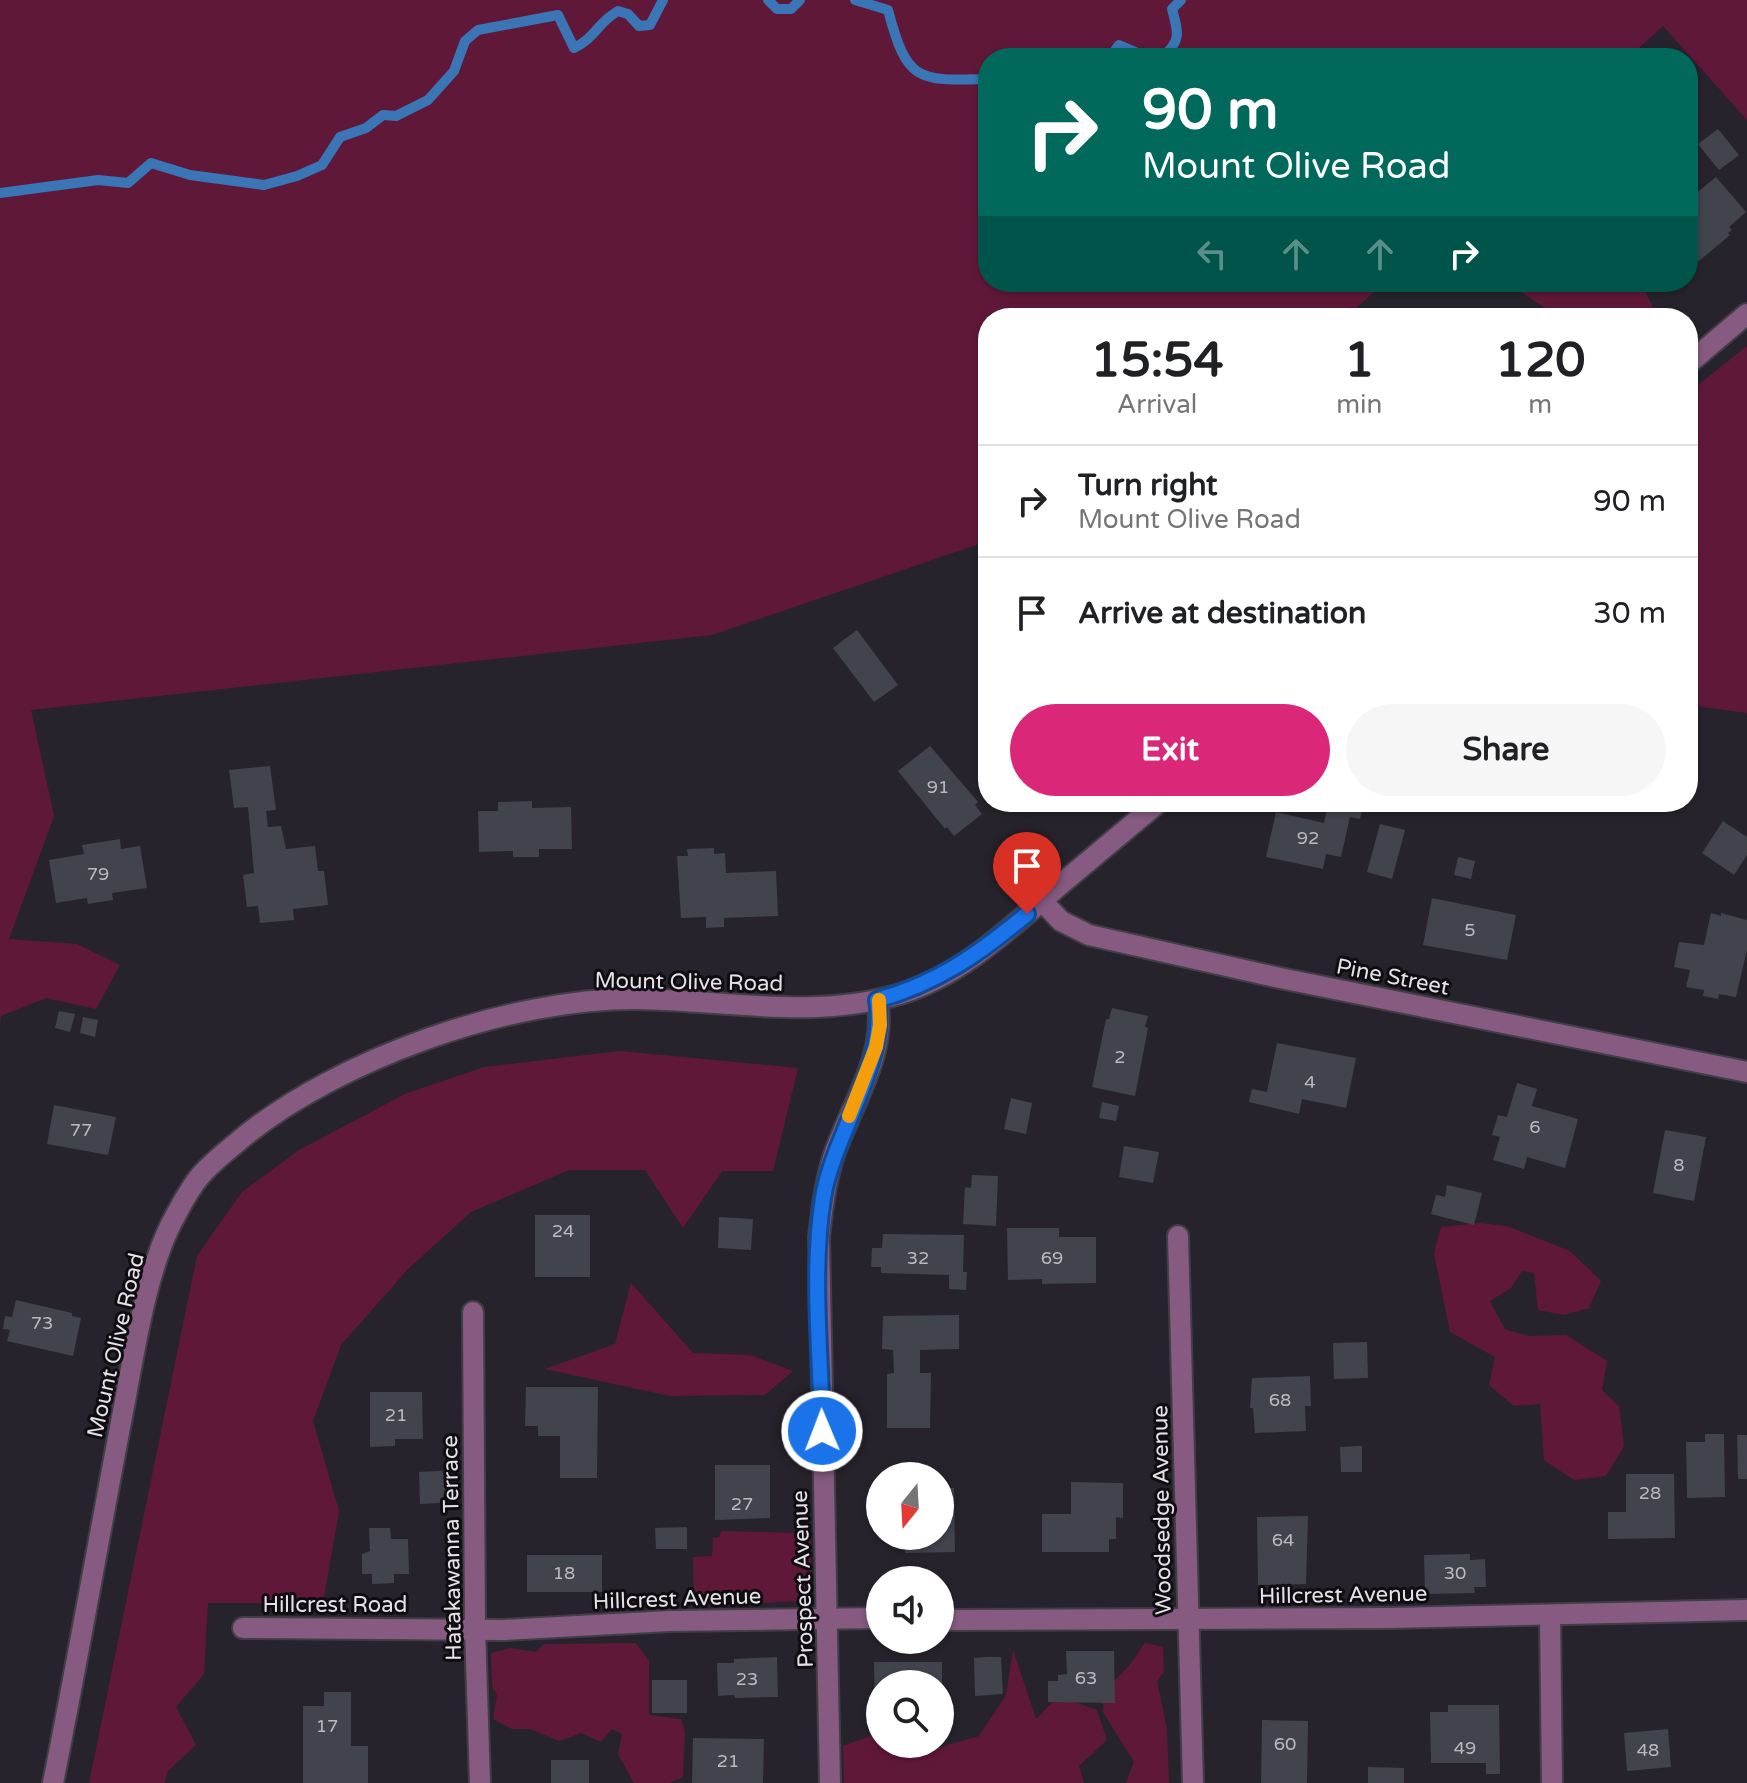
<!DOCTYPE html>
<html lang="en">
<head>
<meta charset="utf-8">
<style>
  :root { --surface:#fff; --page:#f6f6f6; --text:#202124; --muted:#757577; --line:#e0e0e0; --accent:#db2777 }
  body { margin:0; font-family:"Varela Round",sans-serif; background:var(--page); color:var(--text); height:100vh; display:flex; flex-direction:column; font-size:30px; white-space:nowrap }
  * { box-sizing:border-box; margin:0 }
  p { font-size:26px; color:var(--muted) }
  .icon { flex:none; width:44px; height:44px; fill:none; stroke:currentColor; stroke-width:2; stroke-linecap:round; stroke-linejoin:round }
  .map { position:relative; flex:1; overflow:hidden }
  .details { position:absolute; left:978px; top:308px; width:720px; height:504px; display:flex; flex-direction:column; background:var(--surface); border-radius:32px; box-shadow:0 2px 6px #0004 }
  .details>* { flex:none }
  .guide { position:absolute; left:978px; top:48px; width:720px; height:244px; border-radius:32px; box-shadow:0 2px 6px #0004; background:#00695c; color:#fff; overflow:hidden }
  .needle { width:52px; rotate:198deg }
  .tools { position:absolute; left:866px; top:1462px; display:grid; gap:16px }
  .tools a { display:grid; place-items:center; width:88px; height:88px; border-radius:50%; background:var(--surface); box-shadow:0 2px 6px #0004; font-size:40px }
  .pin { position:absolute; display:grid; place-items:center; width:68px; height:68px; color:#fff; margin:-82px -34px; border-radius:50% 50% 50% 0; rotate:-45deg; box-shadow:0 0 8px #0007 }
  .pin .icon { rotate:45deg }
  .me { position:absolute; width:88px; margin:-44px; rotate:359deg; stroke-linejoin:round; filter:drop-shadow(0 0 6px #0008) }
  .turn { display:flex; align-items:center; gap:28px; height:168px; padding:0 32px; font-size:36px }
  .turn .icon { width:104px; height:104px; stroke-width:2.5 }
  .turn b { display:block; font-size:56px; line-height:68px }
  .lanes { display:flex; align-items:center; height:76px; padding:0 32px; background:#0003; justify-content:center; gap:40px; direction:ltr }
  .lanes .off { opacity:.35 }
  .eta { display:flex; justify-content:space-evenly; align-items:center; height:136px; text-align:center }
  .eta b { font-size:48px; font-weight:700; line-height:56px }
  .action { display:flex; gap:16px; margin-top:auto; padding:16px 32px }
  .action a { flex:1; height:92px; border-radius:48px; background:var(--accent); color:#fff; font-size:32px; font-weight:700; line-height:92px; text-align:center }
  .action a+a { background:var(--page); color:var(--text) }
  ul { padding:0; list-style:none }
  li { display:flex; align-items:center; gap:24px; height:112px; padding:0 32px; border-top:2px solid var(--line) }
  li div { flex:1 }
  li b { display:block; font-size:30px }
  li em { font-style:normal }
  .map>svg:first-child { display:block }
  .green { fill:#601839 }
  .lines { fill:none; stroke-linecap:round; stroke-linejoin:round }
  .stream { stroke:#3a75b6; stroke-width:10 }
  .building { fill:#41434d }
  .minor-casing { stroke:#413e46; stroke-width:24 }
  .minor { stroke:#865a81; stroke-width:20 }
  .route-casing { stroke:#114b97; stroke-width:20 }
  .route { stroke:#1a73e8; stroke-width:14 }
  .slow { stroke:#f59e0b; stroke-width:14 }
  .labels { text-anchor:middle; stroke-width:6; stroke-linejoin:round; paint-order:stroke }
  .number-label { font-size:18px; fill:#bbbac0 }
  .street-label { font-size:22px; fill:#e4e1e7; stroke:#0f0d11 }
</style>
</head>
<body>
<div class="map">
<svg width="1747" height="1783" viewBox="0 0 1747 1783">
  <rect width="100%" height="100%" fill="#27232c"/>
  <g class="green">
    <path d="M0 0H1747V120L1663 26 1628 58H988V282H1385L1345 318H988V541L712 635 31 710 54 816 9 939 77 944 120 965 96 1009 46 998 1 1016 0 1025Z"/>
    <path d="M1507 282H1641L1657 316 1654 318H1559Z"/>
    <path d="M1747 346V713L1688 705V393Z"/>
    <path d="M620 1051 798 1068 773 1171H722L683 1228 645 1170H569L471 1212 408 1269 341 1345 313 1421 339 1511 323 1603H208L204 1674 176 1707 196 1745 167 1772 165 1783H89L197 1256 242 1192 299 1150 405 1094 484 1067Z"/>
    <path d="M1480 1223 1507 1226 1570 1251 1601 1281 1589 1308 1564 1315 1538 1310 1534 1273 1522 1271 1511 1288 1490 1301 1505 1329 1528 1336 1566 1335 1607 1361 1602 1390 1619 1406 1624 1446 1606 1476 1574 1480 1544 1460 1540 1404 1514 1406 1489 1385 1495 1357 1450 1332 1434 1253 1441 1227Z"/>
    <path d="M631 1283 693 1353 750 1355 793 1371 765 1395 670 1396 545 1369 615 1344Z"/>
    <path d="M721 1531 803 1533 811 1539V1589L804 1598 797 1601 694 1607 693 1557 712 1556 713 1538 720 1537Z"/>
    <path d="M636 1643 649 1661V1715L681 1719 685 1732 683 1777 670 1783H634L618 1754 622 1734 612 1729 601 1742 581 1733 559 1741 530 1729H512L493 1719 497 1695 492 1687 491 1653 510 1648 536 1652 544 1644Z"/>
    <path d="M1145 1643 1163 1647 1164 1672 1157 1681 1167 1729 1169 1783H1126L1134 1762 1103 1712V1692L1128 1667Z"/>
    <path d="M1013 1650 1036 1719 1058 1696 1097 1710 1107 1740 1079 1766 1084 1783H844L843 1746 873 1735 880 1736V1744H921L938 1748 979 1736 1006 1695Z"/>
  </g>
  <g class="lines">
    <g class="stream">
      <path d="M768 0 777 9H791L800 0"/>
      <path d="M855 0 888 10C907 82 917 81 988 79"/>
      <path d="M1109 58 1119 45 1138 53 1162 57C1182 41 1178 32 1172 9L1181 0"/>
      <path d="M0 193 98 180 128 183 151 163 190 175 264 185 297 176 322 165 340 137 366 128 383 115 396 116 428 100 454 71 465 41 478 30 558 15 574 48C596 37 597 23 618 11L628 14 639 26 650 25 663 0"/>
    </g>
  </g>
  <g class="building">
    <path d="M1718 129 1739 155 1719 170 1698 144Z"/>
    <path d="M1716 177 1746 212 1729 227 1732 230 1728 233 1730 235 1699 261 1688 248V200Z"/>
    <path d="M857 630 898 685 874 702 833 648Z"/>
    <path d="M930 746 978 802 975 805 982 814 954 836 947 827 945 829 898 771Z"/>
    <path d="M270 766 276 810 266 811 268 827 281 826 286 849 315 846 318 871H324L328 905 293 909 294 920 260 923 258 906 247 907 243 875 254 873 248 807 234 808 229 770Z"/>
    <path d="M532 801V808L571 807 572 849H539V857H513V851L479 852 478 811H498V802Z"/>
    <path d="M1328 802H1364L1360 819 1350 817 1341 857 1326 854 1323 869 1266 857 1276 812 1324 823Z"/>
    <path d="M1723 821 1747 837V855L1734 875 1702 853Z"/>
    <path d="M1380 824 1405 830 1392 879 1367 872Z"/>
    <path d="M120 839 121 849 140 846 147 888 112 893 113 900 88 904 87 898 56 903 49 860 84 854 82 845Z"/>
    <path d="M714 848V854L725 853 726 873 776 871 778 916 724 918V927L706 928V917L681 918 677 856H688L687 849Z"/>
    <path d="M1458 857 1475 861 1471 879 1454 875Z"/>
    <path d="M1432 898 1516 915 1507 960 1423 945Z"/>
    <path d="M1711 913 1721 916V913L1747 920V950L1736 997 1719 994 1718 999 1703 996 1704 990 1686 987 1690 970 1674 967 1679 942 1704 945Z"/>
    <path d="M1112 1008 1148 1016 1145 1027 1148 1028 1135 1096 1092 1087 1106 1019H1109Z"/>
    <path d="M59 1011 75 1014 70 1032 55 1028Z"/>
    <path d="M83 1017 98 1020 95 1037 80 1033Z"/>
    <path d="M1277 1043 1356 1058 1346 1108 1302 1099 1299 1114 1249 1102 1252 1089 1267 1092Z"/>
    <path d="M1517 1083 1537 1089 1532 1106 1578 1119 1565 1168 1527 1157 1524 1169 1493 1160 1500 1137 1492 1135 1498 1115 1507 1117Z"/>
    <path d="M1011 1098 1032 1103 1026 1134 1004 1129Z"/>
    <path d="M1102 1102 1119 1106 1116 1121 1099 1118Z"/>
    <path d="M54 1105 116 1117 108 1155 47 1144Z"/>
    <path d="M1665 1130 1706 1137 1694 1201 1653 1193Z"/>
    <path d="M1124 1146 1159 1152 1153 1183 1119 1177Z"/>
    <path d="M972 1175 998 1176 996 1226 963 1224 965 1187 971 1188Z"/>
    <path d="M1447 1185 1482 1193 1474 1225 1431 1214 1436 1195 1445 1197Z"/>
    <rect x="535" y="1215" width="55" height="62"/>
    <path d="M719 1217 753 1219 751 1250 718 1248Z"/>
    <path d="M1007 1228H1059V1237H1096V1283L1042 1284V1279L1008 1280Z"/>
    <path d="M883 1234 964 1235 963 1272H967L966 1290 949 1289V1275L881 1273V1267H871L872 1248H882Z"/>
    <path d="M16 1300 72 1313V1316L81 1318 73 1356 7 1341 10 1330 3 1329 5 1316 12 1317Z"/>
    <path d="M959 1315V1349L920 1350V1373H931L930 1428H887V1374L894 1373 893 1350 882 1349 883 1316Z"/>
    <path d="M1367 1342 1368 1378 1334 1379 1333 1343Z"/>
    <path d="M1310 1376 1311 1406H1305L1306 1431 1255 1433 1253 1408H1250L1252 1378Z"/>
    <path d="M526 1387H598L597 1478H560V1436H538V1426H525Z"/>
    <path d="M370 1392H422L423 1439H395V1446L370 1447Z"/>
    <path d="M1705 1434H1724L1725 1497 1687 1498 1686 1442H1705Z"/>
    <path d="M1737 1435H1747V1479H1738Z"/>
    <path d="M1362 1446V1472H1341L1340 1447Z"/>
    <path d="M715 1465H770V1518L715 1520Z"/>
    <path d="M455 1470 457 1502 420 1504 419 1472Z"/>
    <path d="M1626 1474H1674L1675 1538 1608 1539V1512H1626Z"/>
    <path d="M1071 1482 1123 1483V1518L1116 1517V1539H1109V1552H1042V1514H1071Z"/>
    <path d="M940 1488H954L955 1552 905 1553V1536H940Z"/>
    <path d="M1308 1516 1306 1584 1258 1585 1257 1517Z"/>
    <path d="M687 1527V1549H656L655 1528Z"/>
    <path d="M369 1528H390L391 1539H408L409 1574H394V1583L372 1584V1574H362V1554L370 1551Z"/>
    <path d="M1470 1554V1560L1485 1559 1486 1587H1474L1475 1593 1425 1594 1424 1555Z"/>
    <rect x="527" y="1555" width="75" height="37"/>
    <path d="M1066 1651H1114L1115 1703 1048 1702V1681H1058V1675L1067 1674Z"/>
    <path d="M777 1657 778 1697 735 1698 734 1695 718 1696 717 1663H734V1659Z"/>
    <path d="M988 1657H1001L1003 1694 975 1696 974 1658Z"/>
    <path d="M874 1662H942V1684H880V1729H875Z"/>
    <rect x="652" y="1680" width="35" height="33"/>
    <path d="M324 1692H351V1746H368V1783H303V1706H324Z"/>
    <path d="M1448 1705H1499L1500 1774H1486V1763H1431L1430 1712H1448Z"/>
    <path d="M1262 1720 1308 1721 1307 1783H1261Z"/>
    <path d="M1668 1729 1671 1767 1627 1771 1624 1733Z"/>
    <path d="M693 1738 764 1739 763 1783H692Z"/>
    <rect x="551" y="1760" width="38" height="23"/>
    <path d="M1368 1767 1404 1768V1783H1368Z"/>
  </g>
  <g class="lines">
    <defs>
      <g id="minor">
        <path d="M1688 364 1747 314"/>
        <path d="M1042 901 1061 921 1089 935 1280 978 1747 1072"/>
        <path d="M1178 1236 1193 1783"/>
        <path d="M473 1312 475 1629 480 1783"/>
        <path d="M1550 1615 1552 1783"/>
        <path d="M940 1620 1389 1618 1747 1610"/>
        <path d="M243 1628 503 1630 669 1621 880 1618"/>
        <path d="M53 1783C77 1663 98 1543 121 1422 133 1362 144 1278 171 1224 179 1209 187 1193 197 1180 209 1164 226 1152 241 1139 338 1059 510 998 637 999 725 1000 814 1020 900 994 966 974 1016 922 1067 879 1098 853 1128 828 1159 802"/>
        <path d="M830 1783 819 1237C822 1210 825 1184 833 1158 849 1108 888 1055 877 1000"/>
      </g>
    </defs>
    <use href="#minor" class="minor-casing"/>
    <use href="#minor" class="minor"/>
  </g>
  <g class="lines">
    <defs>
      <path id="route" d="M822 1431C821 1354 811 1274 823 1198 833 1135 889 1060 877 1000 938 983 979 954 1027 914"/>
    </defs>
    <use href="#route" class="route-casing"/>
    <use href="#route" class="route"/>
    <path class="slow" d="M849 1116 876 1047 880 1025 879 1000"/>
  </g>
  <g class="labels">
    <g class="number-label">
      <text x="938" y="793">91</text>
      <text x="1308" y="844">92</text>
      <text x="98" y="880">79</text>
      <text x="1470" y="936">5</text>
      <text x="1120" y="1063">2</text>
      <text x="1310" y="1088">4</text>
      <text x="1535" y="1133">6</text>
      <text x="81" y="1136">77</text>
      <text x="1679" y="1171">8</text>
      <text x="563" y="1237">24</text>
      <text x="918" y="1264">32</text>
      <text x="1052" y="1264">69</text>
      <text x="42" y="1329">73</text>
      <text x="1280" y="1406">68</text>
      <text x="396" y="1421">21</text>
      <text x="1650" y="1499">28</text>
      <text x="742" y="1510">27</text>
      <text x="1283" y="1546">64</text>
      <text x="564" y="1579">18</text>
      <text x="1455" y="1579">30</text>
      <text x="1086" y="1684">63</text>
      <text x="747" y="1685">23</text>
      <text x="327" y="1732">17</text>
      <text x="1285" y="1750">60</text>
      <text x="1465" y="1754">49</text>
      <text x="1648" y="1756">48</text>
      <text x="728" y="1767">21</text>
    </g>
    <g class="street-label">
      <text transform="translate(1393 976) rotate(11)" y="8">Pine Street</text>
      <text transform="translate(689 981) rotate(1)" y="8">Mount Olive Road</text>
      <text transform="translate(115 1345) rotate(-77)" y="8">Mount Olive Road</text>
      <text transform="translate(1161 1510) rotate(-91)" y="8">Woodsedge Avenue</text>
      <text transform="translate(451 1548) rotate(-91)" y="8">Hatakawanna Terrace</text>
      <text transform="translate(802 1579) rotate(-92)" y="8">Prospect Avenue</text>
      <text transform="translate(1343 1594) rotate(-1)" y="8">Hillcrest Avenue</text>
      <text transform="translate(677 1598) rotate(-2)" y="8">Hillcrest Avenue</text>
      <text x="335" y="1612">Hillcrest Road</text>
    </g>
  </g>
</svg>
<div class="tools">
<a><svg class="needle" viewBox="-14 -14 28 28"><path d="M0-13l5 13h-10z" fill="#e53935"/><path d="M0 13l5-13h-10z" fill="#757577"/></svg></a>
<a><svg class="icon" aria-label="sound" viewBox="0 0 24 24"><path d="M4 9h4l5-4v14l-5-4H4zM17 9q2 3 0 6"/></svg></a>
<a><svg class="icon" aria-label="search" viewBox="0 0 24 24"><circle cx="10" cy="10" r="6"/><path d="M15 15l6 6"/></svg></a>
</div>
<div class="pin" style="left:1027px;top:914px;background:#d93025"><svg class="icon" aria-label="arrive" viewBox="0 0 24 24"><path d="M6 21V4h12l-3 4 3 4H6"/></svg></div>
<svg class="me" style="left:822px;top:1431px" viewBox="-20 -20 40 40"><circle r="17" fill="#1a73e8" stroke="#fff" stroke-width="3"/><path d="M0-11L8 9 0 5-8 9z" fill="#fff"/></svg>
<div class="guide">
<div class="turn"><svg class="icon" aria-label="right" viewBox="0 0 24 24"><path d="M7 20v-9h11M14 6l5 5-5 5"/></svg><div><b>90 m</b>Mount Olive Road</div></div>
<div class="lanes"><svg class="icon off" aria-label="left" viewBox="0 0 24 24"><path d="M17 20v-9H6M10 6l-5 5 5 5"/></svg><svg class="icon off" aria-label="ahead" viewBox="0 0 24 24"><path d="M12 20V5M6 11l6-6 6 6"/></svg><svg class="icon off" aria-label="ahead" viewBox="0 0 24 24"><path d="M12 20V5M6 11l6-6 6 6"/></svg><svg class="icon" aria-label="right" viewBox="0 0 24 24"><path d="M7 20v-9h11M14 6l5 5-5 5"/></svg></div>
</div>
<section class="details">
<div class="eta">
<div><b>15:54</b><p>Arrival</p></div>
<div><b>1</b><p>min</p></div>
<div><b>120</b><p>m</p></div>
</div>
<ul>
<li><svg class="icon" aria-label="right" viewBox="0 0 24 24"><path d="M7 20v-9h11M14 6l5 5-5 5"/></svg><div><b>Turn right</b><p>Mount Olive Road</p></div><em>90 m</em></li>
<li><svg class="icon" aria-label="arrive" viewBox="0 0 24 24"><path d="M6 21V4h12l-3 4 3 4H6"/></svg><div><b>Arrive at destination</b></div><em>30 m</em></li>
</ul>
<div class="action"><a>Exit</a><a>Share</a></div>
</section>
</div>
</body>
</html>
